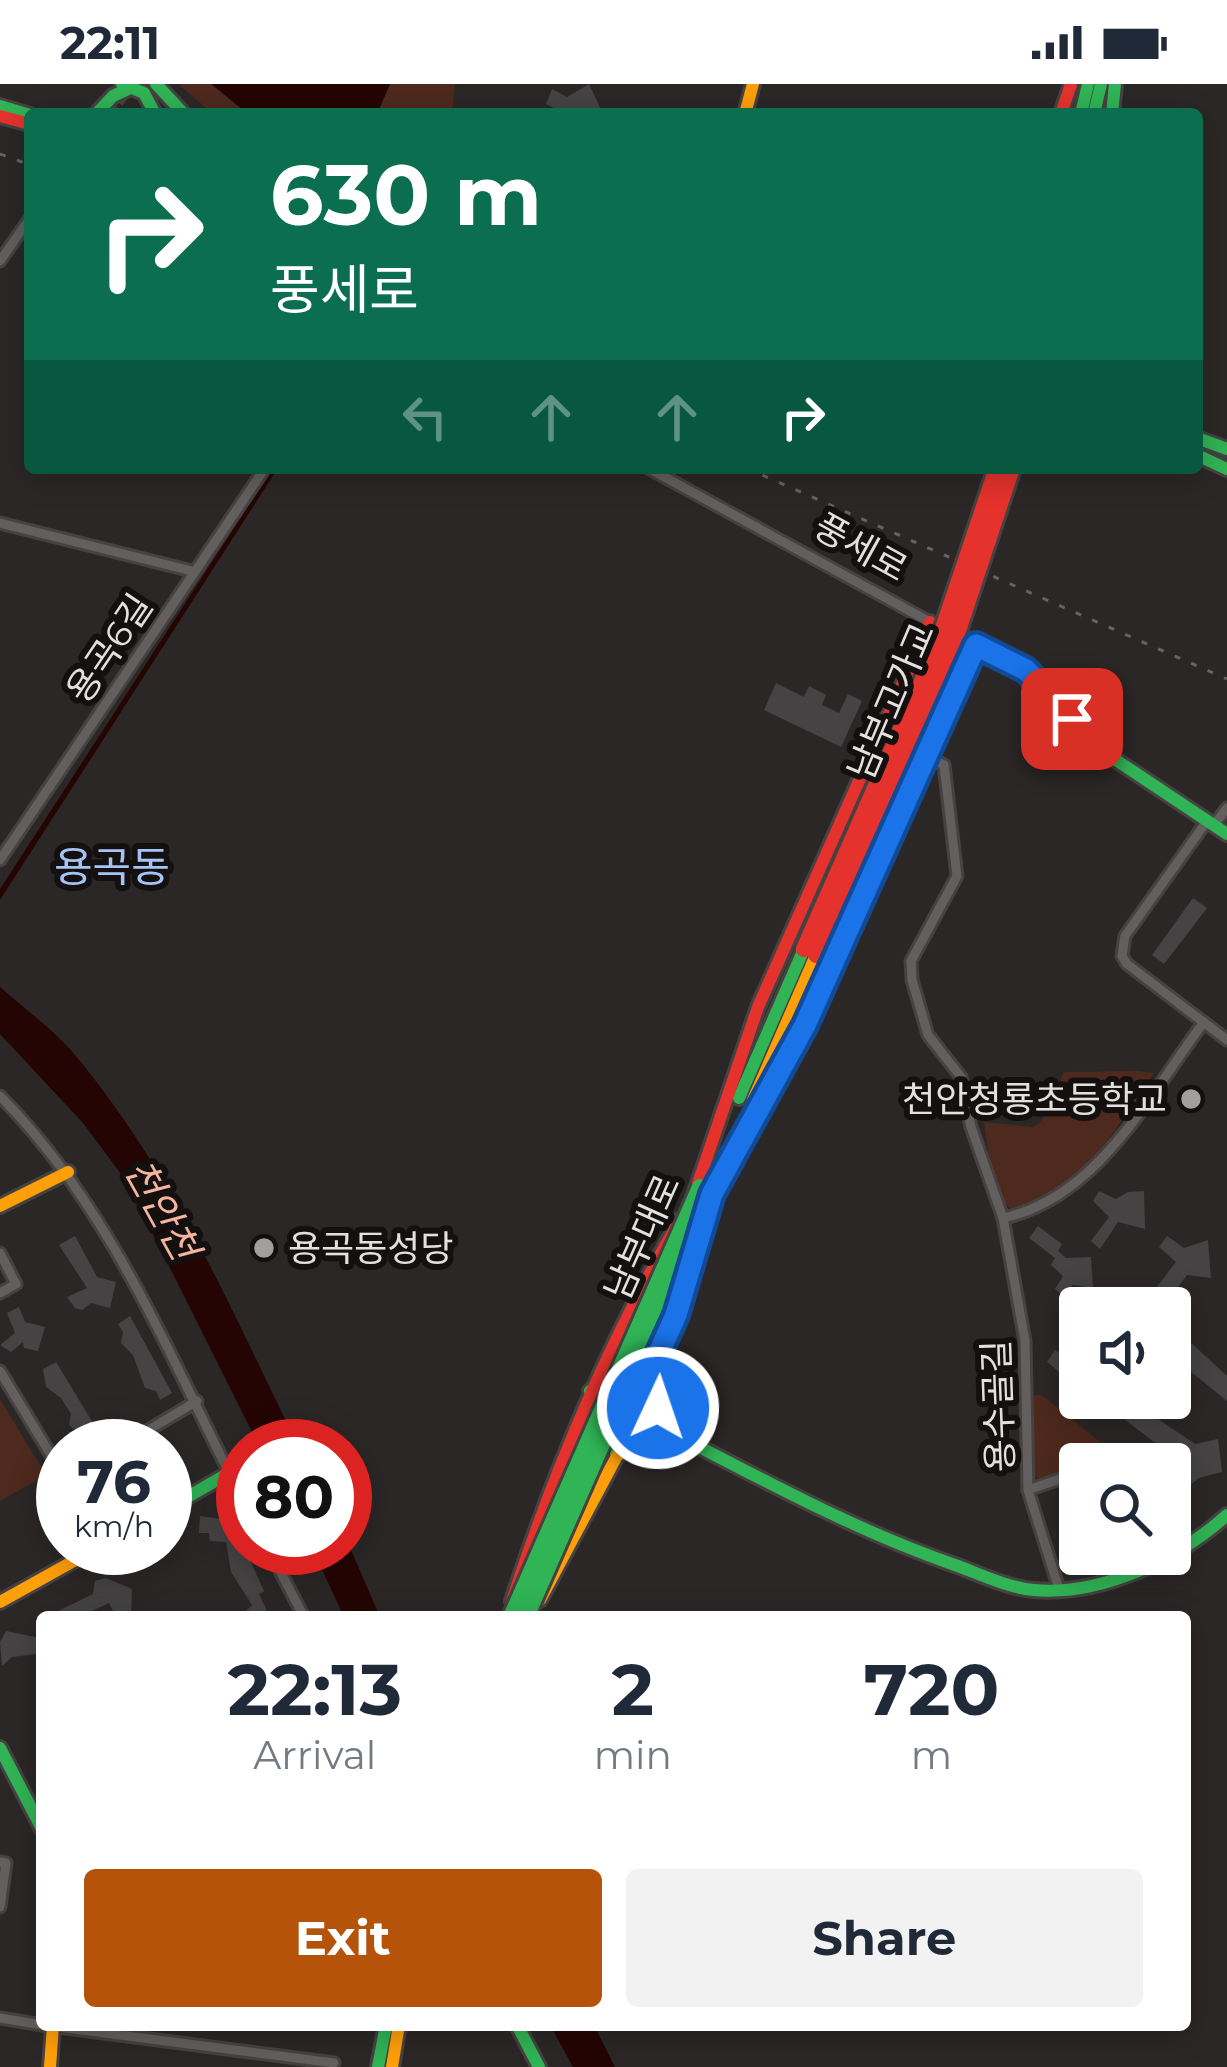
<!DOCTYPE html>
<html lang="en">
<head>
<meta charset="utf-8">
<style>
  :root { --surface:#fff; --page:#f2f2f3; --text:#1f2937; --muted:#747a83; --accent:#b45309 }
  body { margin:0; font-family:Montserrat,"Noto Sans KR",sans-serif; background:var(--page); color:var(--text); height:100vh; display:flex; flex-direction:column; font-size:45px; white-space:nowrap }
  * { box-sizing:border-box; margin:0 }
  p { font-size:39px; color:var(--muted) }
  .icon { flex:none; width:66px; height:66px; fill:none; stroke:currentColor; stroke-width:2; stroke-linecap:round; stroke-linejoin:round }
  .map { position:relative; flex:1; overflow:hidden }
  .drawer { position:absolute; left:36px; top:1527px; width:1155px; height:420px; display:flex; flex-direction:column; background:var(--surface); border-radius:12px; box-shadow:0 6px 30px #0003 }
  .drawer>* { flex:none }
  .hud { position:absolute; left:24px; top:24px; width:1179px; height:366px; border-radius:12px; box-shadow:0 6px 30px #0003; background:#0b6e4f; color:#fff; overflow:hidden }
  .controls { position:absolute; left:1059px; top:1203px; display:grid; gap:24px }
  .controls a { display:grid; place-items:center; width:132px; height:132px; border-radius:12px; background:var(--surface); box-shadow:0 6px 30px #0003; font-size:60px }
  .speed { position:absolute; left:36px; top:1335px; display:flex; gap:24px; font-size:60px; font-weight:700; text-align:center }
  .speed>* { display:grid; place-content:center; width:156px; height:156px; border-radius:50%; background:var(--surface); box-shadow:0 6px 30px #0003; line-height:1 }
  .speed small { font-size:30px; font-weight:400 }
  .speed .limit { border:18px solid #d22; background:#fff; color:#111 }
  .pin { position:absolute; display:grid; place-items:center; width:102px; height:102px; color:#fff; margin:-51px; border-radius:24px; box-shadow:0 6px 18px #0006 }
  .me { position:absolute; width:132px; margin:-66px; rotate:3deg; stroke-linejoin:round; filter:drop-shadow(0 0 9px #0008) }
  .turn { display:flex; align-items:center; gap:42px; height:252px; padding:0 48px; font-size:54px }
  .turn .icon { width:156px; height:156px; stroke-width:2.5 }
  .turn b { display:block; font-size:84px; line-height:102px }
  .lanes { display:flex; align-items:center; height:114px; padding:0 48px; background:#0003; justify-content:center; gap:60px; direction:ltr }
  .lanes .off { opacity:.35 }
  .eta { display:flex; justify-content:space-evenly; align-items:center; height:204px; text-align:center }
  .eta b { font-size:72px; font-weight:700; line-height:84px }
  .button { display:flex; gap:24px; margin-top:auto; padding:24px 48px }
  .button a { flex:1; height:138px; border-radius:12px; background:var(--accent); color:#fff; font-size:48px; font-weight:700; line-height:138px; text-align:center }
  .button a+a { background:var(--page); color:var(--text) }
  .status { display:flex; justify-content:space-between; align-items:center; height:84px; padding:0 60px; background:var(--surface); direction:ltr }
  .status svg { height:33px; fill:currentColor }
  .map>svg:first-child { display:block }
  .green { fill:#4e291d }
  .water { fill:#240503 }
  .building { fill:#454344 }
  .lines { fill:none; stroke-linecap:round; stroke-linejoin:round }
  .street-tunnel { stroke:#474342; stroke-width:9; stroke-dasharray:9 4.5; stroke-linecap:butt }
  .street-casing { stroke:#454241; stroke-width:15 }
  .fast-casing { stroke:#454241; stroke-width:18 }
  .slow-casing { stroke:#454241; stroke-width:18 }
  .jam-casing { stroke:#454241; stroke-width:18 }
  .street { stroke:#625f5e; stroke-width:9 }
  .fast { stroke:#30b455; stroke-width:12 }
  .slow { stroke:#ff9f0a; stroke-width:12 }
  .jam { stroke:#e5322d; stroke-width:12 }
  .rail { stroke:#666363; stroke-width:3; stroke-dasharray:6 12; stroke-linecap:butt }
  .fast-bridge-casing { stroke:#454241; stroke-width:22; stroke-linecap:butt }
  .jam-bridge-casing { stroke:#454241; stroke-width:22; stroke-linecap:butt }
  .fast-bridge { stroke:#30b455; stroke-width:16 }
  .jam-bridge { stroke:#e5322d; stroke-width:16 }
  .route-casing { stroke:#114b97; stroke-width:30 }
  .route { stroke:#1a73e8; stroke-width:21 }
  .poi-dot { fill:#a39f9e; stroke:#13100f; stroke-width:4.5 }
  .labels { text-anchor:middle; stroke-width:12; stroke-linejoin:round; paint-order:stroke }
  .street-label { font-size:36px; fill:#e4e0de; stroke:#13100f }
  .poi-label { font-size:36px; fill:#e4e0de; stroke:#13100f; text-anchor:end }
  .water-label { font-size:39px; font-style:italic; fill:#f5b4a0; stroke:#13100f }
  .quarter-label { font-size:42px; fill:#a6c3f7; stroke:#13100f }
</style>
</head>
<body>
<div class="status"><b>22:11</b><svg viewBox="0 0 49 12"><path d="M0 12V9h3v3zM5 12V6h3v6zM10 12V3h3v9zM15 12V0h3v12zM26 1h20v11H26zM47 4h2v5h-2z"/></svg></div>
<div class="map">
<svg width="1227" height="1983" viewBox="0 0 1227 1983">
  <rect width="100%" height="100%" fill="#2b2726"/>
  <g class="green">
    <path d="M178 0H455L452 30H213Z"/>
    <path d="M1138 987 1154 989C1120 1038 1077 1118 1011 1125L1006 1120 990 1082 984 1038 1033 1043 1042 1037 1064 988Z"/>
    <path d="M1031 1311H1042L1120 1374 1080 1380 1039 1395 1033 1390Z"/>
    <path d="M0 1315 46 1391 0 1417Z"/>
  </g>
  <g class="water">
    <path d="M211 0H390L377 30H248Z"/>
    <path d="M273 384H278L0 816V805Z"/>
    <path d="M0 903C25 925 54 946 75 971 174 1090 231 1225 298 1362H259L127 1098 83 1039 0 950Z"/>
    <path d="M345 1452 380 1533H344L312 1464H345Z"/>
    <path d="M550 1941H594L615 1983H573Z"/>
  </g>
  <g class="building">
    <path d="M589 0 603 30H566L546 20 552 5 567 13Z"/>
    <path d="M776 599 804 613 809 602 826 611 822 621 839 629 848 610 862 617 841 663 764 626Z"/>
    <path d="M1193 814 1207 824 1164 880 1152 871Z"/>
    <path d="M1099 1107 1116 1115 1128 1108 1144 1107 1145 1145 1118 1138 1100 1165 1091 1157 1109 1133 1093 1117Z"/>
    <path d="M1038 1142 1062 1160 1058 1167 1066 1174 1091 1173 1093 1204 1072 1201 1066 1214 1055 1205 1063 1192 1051 1181 1055 1174 1029 1154Z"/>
    <path d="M75 1152 97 1193 116 1198 110 1224 91 1219 82 1226 75 1224 67 1213 87 1204 59 1161Z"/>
    <path d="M1167 1152 1184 1164 1208 1156 1211 1194 1187 1191 1169 1214 1156 1204 1176 1178 1159 1163Z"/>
    <path d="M19 1223 25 1238 45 1243 38 1267 24 1264 23 1258 11 1268 0 1261 15 1249 7 1229Z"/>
    <path d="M130 1232 172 1309 160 1316 156 1307 145 1304 133 1271 121 1259 123 1248 118 1240Z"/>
    <path d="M1188 1256 1227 1292V1317L1175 1275Z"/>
    <path d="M1055 1266 1080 1283V1314H1086L1079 1325 1065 1313 1074 1300 1047 1278Z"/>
    <path d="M56 1278 101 1352 89 1359 69 1341 71 1330 61 1314 46 1303 43 1285Z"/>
    <path d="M1108 1314H1127L1195 1360 1218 1355 1222 1388 1199 1394 1185 1405 1173 1394 1182 1379 1104 1320Z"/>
    <path d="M200 1432 237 1437 233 1463 242 1458 264 1507 259 1510 270 1533H249L246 1527 252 1521 231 1488 226 1458 210 1457 209 1449H199Z"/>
    <path d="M106 1494 132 1505 131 1533H116L109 1519 79 1533H46L93 1510 95 1497Z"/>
    <path d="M6 1547 40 1554 36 1570 12 1573 2 1582 0 1558Z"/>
  </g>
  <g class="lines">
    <path class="street-tunnel" d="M111 30 129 5"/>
    <defs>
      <g id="street">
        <path d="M0 177 30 134"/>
        <path d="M648 384 930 538"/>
        <path d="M0 439 192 487"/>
        <path d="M907 662 944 681 957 792 911 877 912 896 928 951 961 993 971 1043 1003 1134 1025 1257 1028 1406 1059 1505"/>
        <path d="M1207 737 1125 852 1122 872 1127 880 1227 956"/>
        <path d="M1214 741 1227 724"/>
        <path d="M0 776 265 384"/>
        <path d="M0 1012C113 1126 170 1275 243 1416"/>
        <path d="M1003 1134C1098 1114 1149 1011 1204 938"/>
        <path d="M0 1169 16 1200 0 1209"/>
        <path d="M0 1287 63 1391"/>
        <path d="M122 1362 197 1317"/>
        <path d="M1108 1380H1124"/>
        <path d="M1028 1406 1080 1388"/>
        <path d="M1170 1424 1189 1462"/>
        <path d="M268 1464 304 1533"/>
        <path d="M0 1778 6 1779 0 1823"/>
        <path d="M0 1934 42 1941"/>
        <path d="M43 1941 334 1979"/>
      </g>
      <g id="fast">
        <path d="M122 0 144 9 155 30"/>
        <path d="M156 0 184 30"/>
        <path d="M0 22 30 31"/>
        <path d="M96 30 113 12 128 5"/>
        <path d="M1081 30 1088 0"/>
        <path d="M1094 30 1101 0"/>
        <path d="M1112 30 1115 0"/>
        <path d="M1197 354 1227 365"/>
        <path d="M1197 371 1227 385"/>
        <path d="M950 547 1026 586 1113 674 1227 750"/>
        <path d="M739 1014 804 865"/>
        <path d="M708 1123 805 941 976 561"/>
        <path d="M590 1307C711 1366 828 1437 955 1481 980 1490 1008 1504 1034 1506 1102 1512 1178 1475 1227 1431"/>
        <path d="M615 1367 651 1287"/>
        <path d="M165 1426 229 1389"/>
        <path d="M0 1664 42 1745"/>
        <path d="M517 1941 539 1983"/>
        <path d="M378 1983 386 1941"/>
      </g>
      <g id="slow">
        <path d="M745 30 753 0"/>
        <path d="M753 1016 816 871"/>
        <path d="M0 1122 68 1088"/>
        <path d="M676 1351 658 1323 651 1286 676 1231 699 1154"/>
        <path d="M540 1516 617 1372 639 1353 676 1351"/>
        <path d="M0 1518 97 1464"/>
        <path d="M50 1983 53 1941"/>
        <path d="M392 1983 399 1941"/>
      </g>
      <g id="jam">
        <path d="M1061 30 1071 0"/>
        <path d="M0 32 30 40"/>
        <path d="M693 1114 758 923 930 538"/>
        <path d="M512 1517C555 1384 609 1257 680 1136"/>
      </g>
    </defs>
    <use href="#street" class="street-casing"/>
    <use href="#fast" class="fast-casing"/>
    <use href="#slow" class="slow-casing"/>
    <use href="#jam" class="jam-casing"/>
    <use href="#street" class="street"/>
    <use href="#fast" class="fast"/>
    <use href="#slow" class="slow"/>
    <use href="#jam" class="jam"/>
    <g class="rail">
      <path d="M0 70 30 81"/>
      <path d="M746 384 1227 595"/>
    </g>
    <defs>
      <g id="fast-bridge">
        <path d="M511 1533 700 1103"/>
        <path d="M526 1533 712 1110"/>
      </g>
      <g id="jam-bridge">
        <path d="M804 865 935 568 997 384"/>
        <path d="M816 871 950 571 1012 384"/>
      </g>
    </defs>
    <use href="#fast-bridge" class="fast-bridge-casing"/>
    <use href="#jam-bridge" class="jam-bridge-casing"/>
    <use href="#fast-bridge" class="fast-bridge"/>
    <use href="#jam-bridge" class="jam-bridge"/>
  </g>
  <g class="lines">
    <defs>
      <path id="route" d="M658 1324 651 1286 676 1231 712 1110 805 941 976 561 1026 586 1072 635"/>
    </defs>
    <use href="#route" class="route-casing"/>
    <use href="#route" class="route"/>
  </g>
  <g class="poi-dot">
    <circle cx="1191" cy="1015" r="12"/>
    <circle cx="264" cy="1164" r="12"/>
  </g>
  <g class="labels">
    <g class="street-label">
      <text transform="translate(861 463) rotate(29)" y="13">풍세로</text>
      <text transform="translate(109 564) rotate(-56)" y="13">용곡6길</text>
      <text transform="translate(891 617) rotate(-67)" y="13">남부고가교</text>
      <text transform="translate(642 1153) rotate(-66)" y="13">남부대로</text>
      <text transform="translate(998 1322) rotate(-92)" y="13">용수골길</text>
    </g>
    <g class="poi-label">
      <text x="1167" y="1028">천안청룡초등학교</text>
      <text x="288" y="1177" text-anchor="start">용곡동성당</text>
    </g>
    <g class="water-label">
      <text transform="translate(162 1125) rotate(61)" y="14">천안천</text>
    </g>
    <g class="quarter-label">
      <text x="112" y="798">용곡동</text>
    </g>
  </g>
</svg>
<div class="controls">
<a><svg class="icon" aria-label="sound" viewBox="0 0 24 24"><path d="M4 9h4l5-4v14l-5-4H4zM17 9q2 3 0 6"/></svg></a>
<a><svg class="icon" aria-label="search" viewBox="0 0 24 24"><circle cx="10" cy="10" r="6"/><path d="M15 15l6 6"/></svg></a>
</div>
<div class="speed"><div>76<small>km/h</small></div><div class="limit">80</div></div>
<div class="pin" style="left:1072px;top:635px;background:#d93025"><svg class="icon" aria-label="arrive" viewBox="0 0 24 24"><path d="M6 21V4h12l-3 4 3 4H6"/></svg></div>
<svg class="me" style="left:658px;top:1324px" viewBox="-20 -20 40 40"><circle r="17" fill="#1a73e8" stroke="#fff" stroke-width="3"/><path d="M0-11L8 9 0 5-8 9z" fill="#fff"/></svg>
<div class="hud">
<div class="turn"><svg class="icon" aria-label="right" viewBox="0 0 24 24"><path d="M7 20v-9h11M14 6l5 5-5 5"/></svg><div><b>630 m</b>풍세로</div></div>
<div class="lanes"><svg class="icon off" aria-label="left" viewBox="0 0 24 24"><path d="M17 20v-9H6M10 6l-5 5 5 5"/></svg><svg class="icon off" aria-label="ahead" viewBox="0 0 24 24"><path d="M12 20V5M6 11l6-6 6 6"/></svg><svg class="icon off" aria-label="ahead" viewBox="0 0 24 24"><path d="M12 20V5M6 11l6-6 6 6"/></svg><svg class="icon" aria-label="right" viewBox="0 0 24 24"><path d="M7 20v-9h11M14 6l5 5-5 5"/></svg></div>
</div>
<section class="drawer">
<div class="eta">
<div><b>22:13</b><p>Arrival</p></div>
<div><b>2</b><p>min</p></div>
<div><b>720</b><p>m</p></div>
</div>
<div class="button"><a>Exit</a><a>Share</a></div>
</section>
</div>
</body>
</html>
